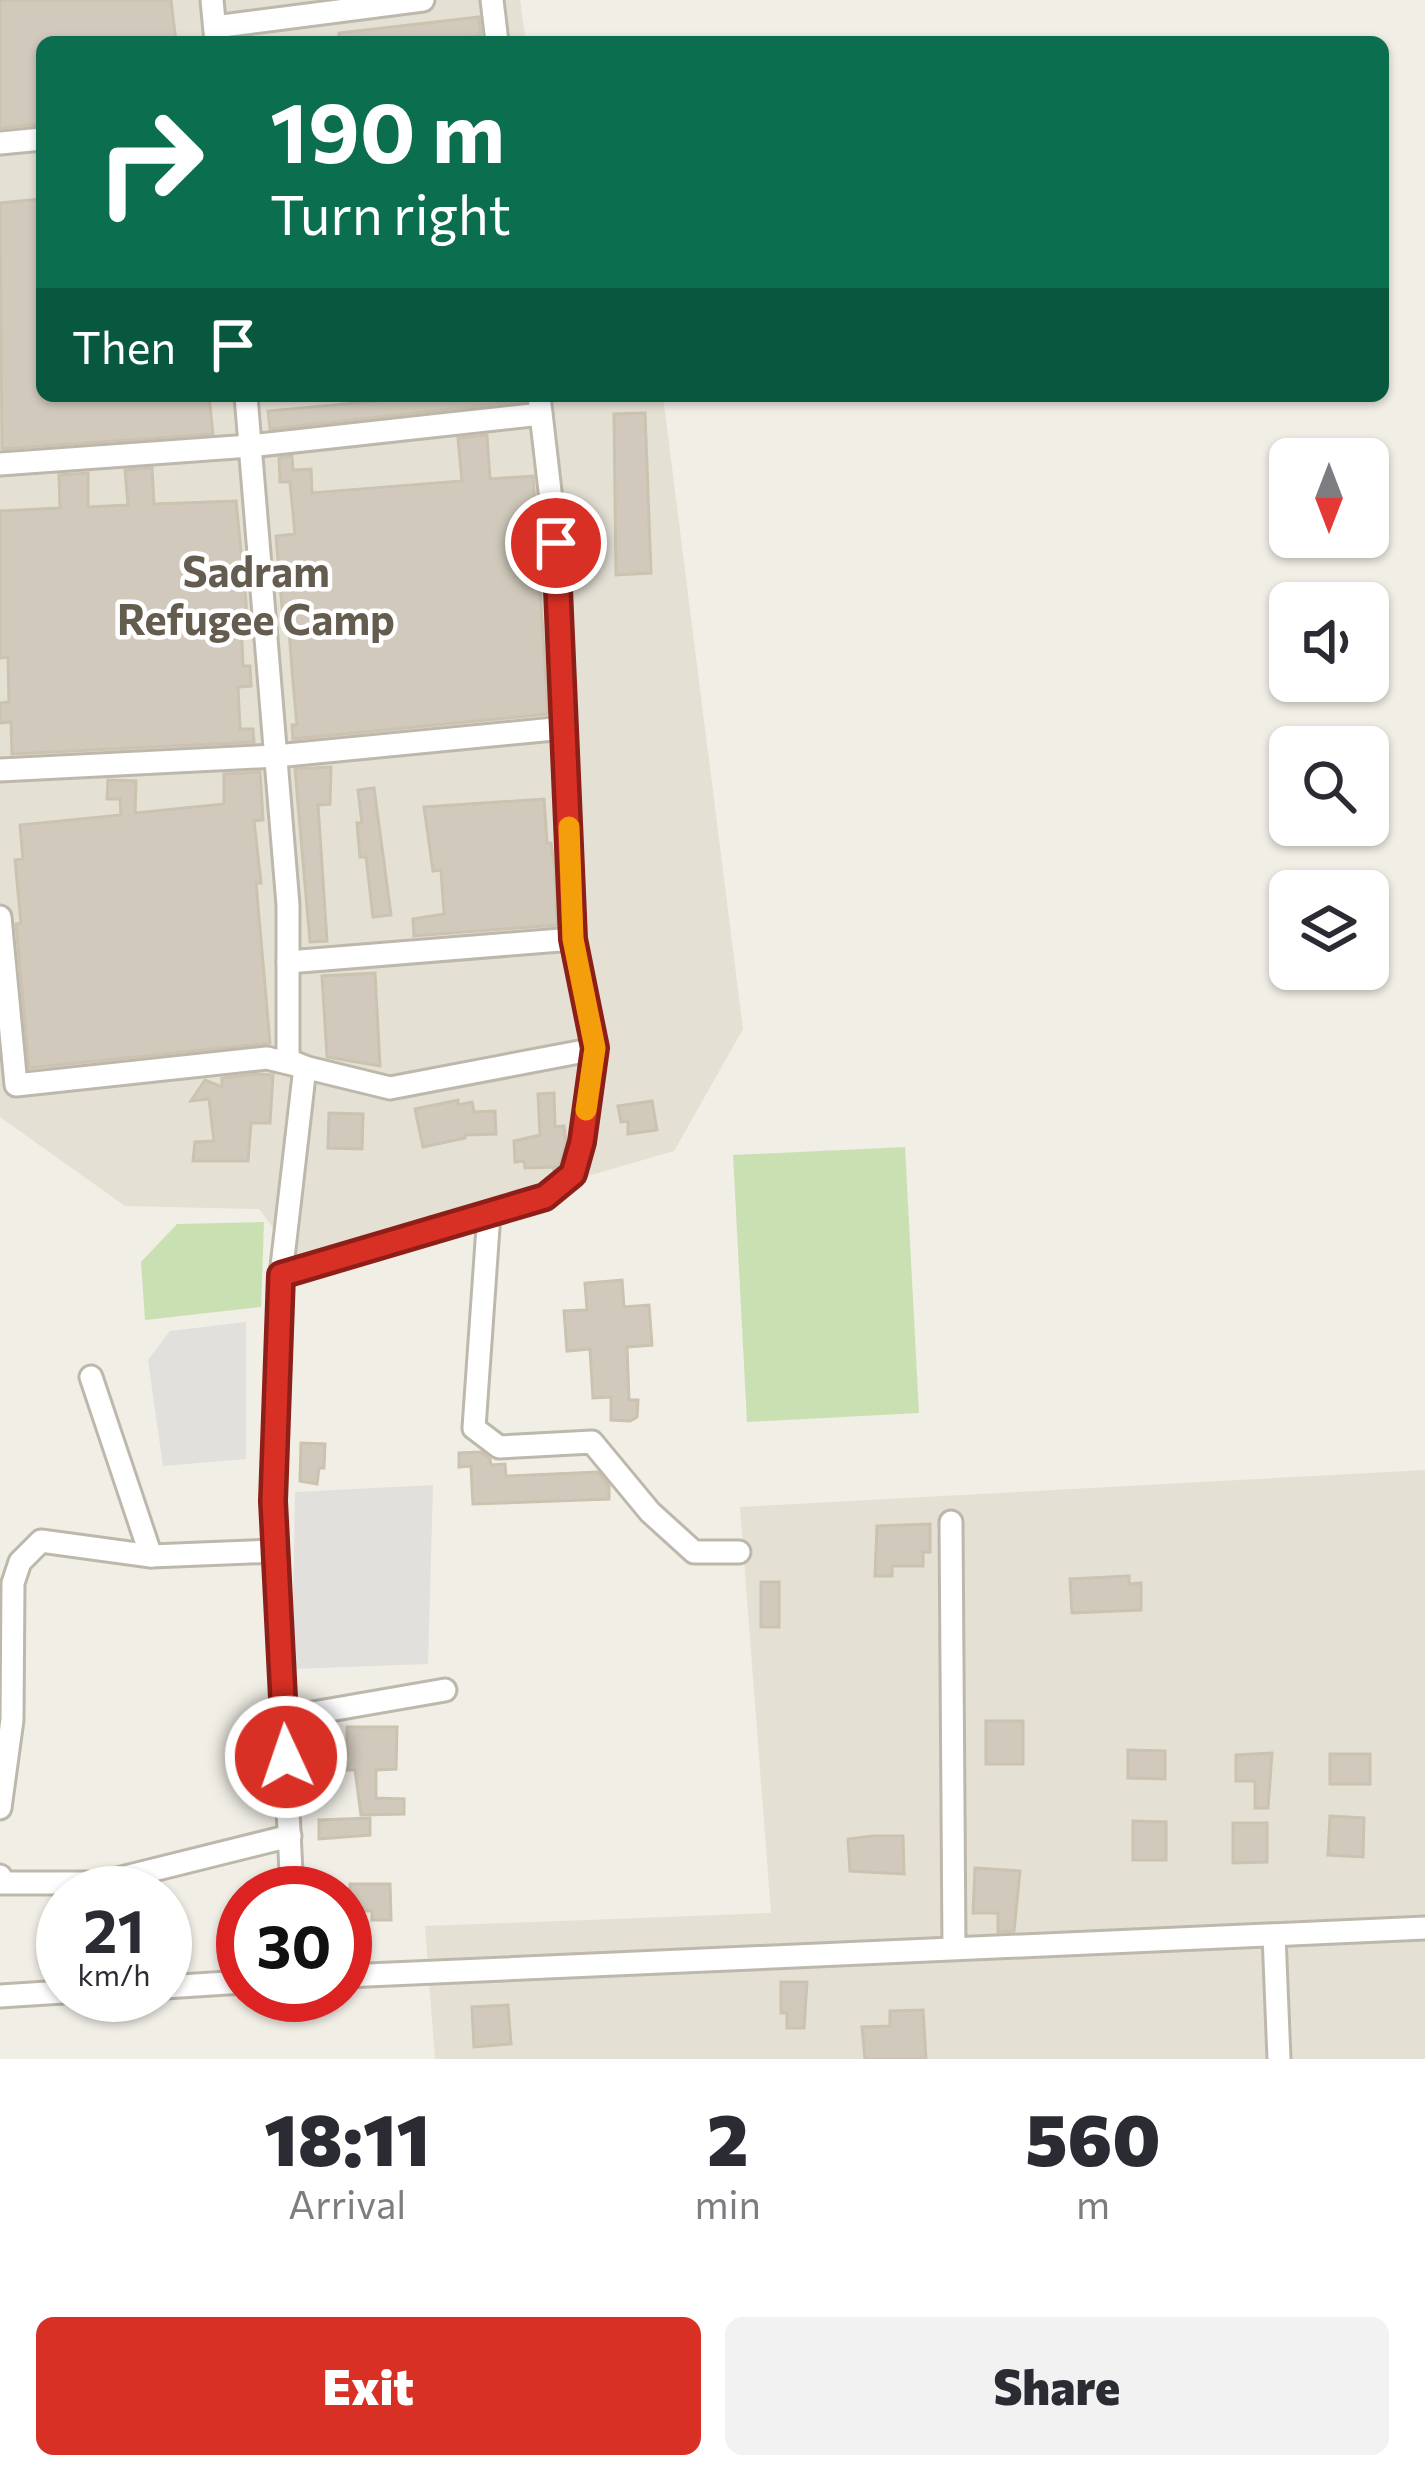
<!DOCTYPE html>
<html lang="en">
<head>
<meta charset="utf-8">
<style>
  :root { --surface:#fff; --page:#f2f2f3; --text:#2b2b33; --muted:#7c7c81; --accent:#d93025 }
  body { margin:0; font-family:Commissioner,sans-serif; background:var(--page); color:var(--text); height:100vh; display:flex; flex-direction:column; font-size:45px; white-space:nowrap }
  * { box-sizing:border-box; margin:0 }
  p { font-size:39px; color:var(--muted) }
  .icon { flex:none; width:66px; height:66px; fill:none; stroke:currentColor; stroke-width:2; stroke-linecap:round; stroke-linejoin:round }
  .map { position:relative; height:2059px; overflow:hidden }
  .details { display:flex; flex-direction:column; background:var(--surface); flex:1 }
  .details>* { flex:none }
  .hud { position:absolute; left:36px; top:36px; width:1353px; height:366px; border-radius:18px; box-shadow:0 3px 9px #0004; background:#0b6e4f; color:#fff; overflow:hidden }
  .needle { width:78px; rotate:180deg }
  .fabs { position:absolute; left:1269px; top:438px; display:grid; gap:24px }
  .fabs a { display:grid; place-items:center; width:120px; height:120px; border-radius:18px; background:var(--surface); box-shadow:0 3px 9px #0004; font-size:60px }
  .speed { position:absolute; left:36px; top:1866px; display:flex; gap:24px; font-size:60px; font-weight:700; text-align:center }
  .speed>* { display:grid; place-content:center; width:156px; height:156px; border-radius:50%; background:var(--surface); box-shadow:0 3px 9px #0004; line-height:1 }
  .speed small { font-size:30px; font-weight:400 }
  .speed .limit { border:18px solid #d22; background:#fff; color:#111 }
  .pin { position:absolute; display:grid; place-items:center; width:102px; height:102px; color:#fff; margin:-51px; border:6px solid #fff; border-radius:50%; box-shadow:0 3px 12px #0007 }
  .me { position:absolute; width:132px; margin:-66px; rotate:357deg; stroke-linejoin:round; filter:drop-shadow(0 0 9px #0008) }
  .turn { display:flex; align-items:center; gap:42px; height:252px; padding:0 36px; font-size:54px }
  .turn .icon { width:156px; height:156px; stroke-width:2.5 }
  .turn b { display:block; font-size:84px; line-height:102px }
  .then { display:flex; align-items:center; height:114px; padding:0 36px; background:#0003; gap:24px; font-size:45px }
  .eta { display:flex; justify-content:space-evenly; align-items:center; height:204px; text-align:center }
  .eta b { font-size:72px; font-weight:800; line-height:84px }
  .primary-button { display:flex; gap:24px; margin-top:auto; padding:24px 36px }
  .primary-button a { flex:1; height:138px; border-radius:18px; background:var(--accent); color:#fff; font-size:48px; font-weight:800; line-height:138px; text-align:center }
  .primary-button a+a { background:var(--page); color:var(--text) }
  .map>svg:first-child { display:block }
  .residential { fill:#e4e0d4 }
  .green { fill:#c9e1b2 }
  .parking { fill:#e2e0dd }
  .building { fill:#d1cabc; stroke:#cbc2b0; stroke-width:3 }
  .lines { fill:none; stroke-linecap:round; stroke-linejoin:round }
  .minor-casing { stroke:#beb8ac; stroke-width:27 }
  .minor { stroke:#fff; stroke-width:21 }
  .route-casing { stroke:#8d1f18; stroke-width:30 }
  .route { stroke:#d93025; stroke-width:21 }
  .slow { stroke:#f59e0b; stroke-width:21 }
  .labels { text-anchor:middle; stroke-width:9; stroke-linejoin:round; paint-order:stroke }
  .quarter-label { font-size:42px; font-weight:bold; fill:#645c4e; stroke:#fff }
</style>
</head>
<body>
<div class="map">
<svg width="1425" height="2059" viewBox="0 0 1425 2059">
  <rect width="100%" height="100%" fill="#f0eee5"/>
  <g class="residential">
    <path d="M0 0H520L526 42H42V396H663L743 1029 674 1151 308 1257 293 1254 259 1209 125 1206 0 1117Z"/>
    <path d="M1425 1470V2059H435L425 1926 771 1913 740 1507Z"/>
  </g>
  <g class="green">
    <path d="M905 1147 919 1413 747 1422 733 1155Z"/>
    <path d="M264 1222 261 1307 145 1320 141 1262 177 1224Z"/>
  </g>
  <g class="parking">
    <path d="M246 1322V1459L163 1466 148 1360 170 1331Z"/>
    <path d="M433 1485 428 1664 292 1669 295 1492Z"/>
  </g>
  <g class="building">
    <path d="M0 0H171L176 42H42V124L0 128Z"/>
    <path d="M479 17 481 36 432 42H339V33Z"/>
    <path d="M42 199V396H209L213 434 2 449 0 203Z"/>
    <path d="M432 396H524V401L270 429 268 411Z"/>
    <path d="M645 413 651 573 616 575 614 414Z"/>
    <path d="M487 435 490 479 533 476 548 714 293 739 292 725H297L293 682 288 617 283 618 276 536 295 534 290 482H280L279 458 292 456 293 470 311 469 312 493 462 481 458 438Z"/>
    <path d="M152 468 154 504 236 501 246 602 247 622H241L243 666H250L251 686 238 687 240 729H253L254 742 12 754 11 722 0 723V703L9 702 8 657 0 658V511L60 508 59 475 88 473V507L128 505 125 470Z"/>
    <path d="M331 767 330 804 318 805 327 941 310 942 295 769Z"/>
    <path d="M260 772 263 820 254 821 261 883H256L270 1043 29 1068 16 924 21 923 15 860 23 859 20 825 121 815 120 799H107L108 780 136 781 135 813 224 804V774Z"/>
    <path d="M374 788 391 915 373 917 366 857H360L357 823H362L358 790Z"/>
    <path d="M544 799 547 843H551L555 871 557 925 414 936 413 919 444 914 441 870 433 871 424 807Z"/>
    <path d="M375 973 380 1066 327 1057 322 976Z"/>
    <path d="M257 1074 273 1075 270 1123H251L248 1161H193L195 1142 214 1141 209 1099 191 1101 205 1080 222 1087V1078Z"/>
    <path d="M554 1093 555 1127 564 1126 566 1143 560 1165 554 1170V1167L525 1168 524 1161 515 1162 514 1141 540 1135 538 1094Z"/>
    <path d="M458 1100V1105L472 1102 474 1112 495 1111 496 1134 465 1135V1138L423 1147 415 1109Z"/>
    <path d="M652 1101 657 1130 628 1134V1121L621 1122 618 1106Z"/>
    <path d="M329 1113 363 1114 362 1149 328 1148Z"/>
    <path d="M622 1280 624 1307 649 1305 652 1345 627 1347 629 1400H638L637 1417 630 1421 611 1420V1397L593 1398 590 1349 567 1351 564 1311 587 1310 585 1283Z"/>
    <path d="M301 1443 325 1444 324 1468H319L317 1484 300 1481Z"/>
    <path d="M481 1452 490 1459 491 1465 505 1464 506 1476 598 1472 609 1486V1499L473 1504 471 1466 459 1467V1453Z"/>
    <path d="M930 1524V1552H923V1566H892V1576H875L877 1526Z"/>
    <path d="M1129 1576V1584L1141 1583V1610L1072 1613 1070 1579Z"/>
    <rect x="761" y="1582" width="18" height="45"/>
    <rect x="986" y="1721" width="37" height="43"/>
    <path d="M347 1727H397L396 1769 376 1770V1798L404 1799V1814L361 1815 355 1770H347Z"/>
    <path d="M1128 1750 1165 1751V1779L1128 1778Z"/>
    <path d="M1272 1753 1268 1808H1255V1781H1236V1755Z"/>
    <rect x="1330" y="1754" width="40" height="30"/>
    <path d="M1330 1816 1364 1818 1363 1857 1328 1855Z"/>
    <path d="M370 1818V1835L319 1839V1820Z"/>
    <path d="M1133 1821 1166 1822V1860H1133Z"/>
    <path d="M1233 1823H1267V1862L1233 1863Z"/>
    <path d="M873 1836H903L904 1874 850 1871 848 1839Z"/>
    <path d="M975 1868 1020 1871 1014 1931 998 1932V1913H973Z"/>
    <path d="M350 1884H390L391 1920H372V1911H350Z"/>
    <path d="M781 1982H807L804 2028H787V2013H781Z"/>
    <path d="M508 2005 511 2044 474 2047 472 2007Z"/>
    <path d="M923 2010 926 2059H865L862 2027 890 2026V2011Z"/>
  </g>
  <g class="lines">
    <defs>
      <g id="minor">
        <path d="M212 0 216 42"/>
        <path d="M492 0 497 42"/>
        <path d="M215 27 423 0"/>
        <path d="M0 143 42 139"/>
        <path d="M246 396 288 905V1060L305 1067 281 1275 273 1501 292 1893"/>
        <path d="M0 464 250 446 541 414"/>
        <path d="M0 770 276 756 564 728"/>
        <path d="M0 917 16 1085 267 1058 390 1088 595 1049"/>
        <path d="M288 962 573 939"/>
        <path d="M489 1213 474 1428 499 1447 592 1442 650 1512 694 1552H739"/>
        <path d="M281 1275 545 1197 573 1174 582 1142 595 1049 573 939 556 543 539 396"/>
        <path d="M91 1377 151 1556"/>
        <path d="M951 1522 954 1948"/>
        <path d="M284 1718 445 1690"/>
        <path d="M0 1808 12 1720 13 1583 20 1562 41 1541 151 1556 276 1551"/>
        <path d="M0 1876 1 1883H101L290 1836"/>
        <path d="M1274 1935 1279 2059"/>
        <path d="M345 1976 1425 1928"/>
        <path d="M165 1987 243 1982"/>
        <path d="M0 1996 63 1992"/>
      </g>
    </defs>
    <use href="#minor" class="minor-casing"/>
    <use href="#minor" class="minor"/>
  </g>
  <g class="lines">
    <defs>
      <path id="route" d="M286 1757 273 1501 281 1275 545 1197 573 1174 582 1142 595 1048 573 939 556 543"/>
    </defs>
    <use href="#route" class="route-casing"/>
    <use href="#route" class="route"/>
    <path class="slow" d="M569 827 573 939 595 1048 586 1110"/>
  </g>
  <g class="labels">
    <g class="quarter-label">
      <text x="256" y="587">Sadram<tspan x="256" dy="48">Refugee Camp</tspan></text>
    </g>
  </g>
</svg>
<div class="fabs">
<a><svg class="needle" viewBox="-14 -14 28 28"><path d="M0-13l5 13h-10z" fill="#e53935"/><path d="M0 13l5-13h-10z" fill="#7c7c81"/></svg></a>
<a><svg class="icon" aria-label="sound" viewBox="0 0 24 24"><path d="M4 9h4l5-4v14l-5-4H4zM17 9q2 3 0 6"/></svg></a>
<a><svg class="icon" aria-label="search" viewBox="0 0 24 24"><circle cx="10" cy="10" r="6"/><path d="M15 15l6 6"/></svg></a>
<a><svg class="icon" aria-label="layers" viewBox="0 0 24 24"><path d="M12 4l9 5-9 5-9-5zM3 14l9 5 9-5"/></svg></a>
</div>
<div class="speed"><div>21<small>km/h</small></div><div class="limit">30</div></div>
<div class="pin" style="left:556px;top:543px;background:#d93025"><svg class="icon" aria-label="arrive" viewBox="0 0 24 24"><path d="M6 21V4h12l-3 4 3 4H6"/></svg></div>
<svg class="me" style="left:286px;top:1757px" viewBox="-20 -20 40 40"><circle r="17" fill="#d93025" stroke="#fff" stroke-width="3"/><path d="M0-11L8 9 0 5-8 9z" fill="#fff"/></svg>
<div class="hud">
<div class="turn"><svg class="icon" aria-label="right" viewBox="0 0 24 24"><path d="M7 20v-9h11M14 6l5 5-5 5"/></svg><div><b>190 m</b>Turn right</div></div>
<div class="then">Then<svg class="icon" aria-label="arrive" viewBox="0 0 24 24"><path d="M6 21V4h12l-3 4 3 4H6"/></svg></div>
</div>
</div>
<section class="details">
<div class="eta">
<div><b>18:11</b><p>Arrival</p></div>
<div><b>2</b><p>min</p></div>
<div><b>560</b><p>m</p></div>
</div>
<div class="primary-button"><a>Exit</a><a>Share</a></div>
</section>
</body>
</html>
